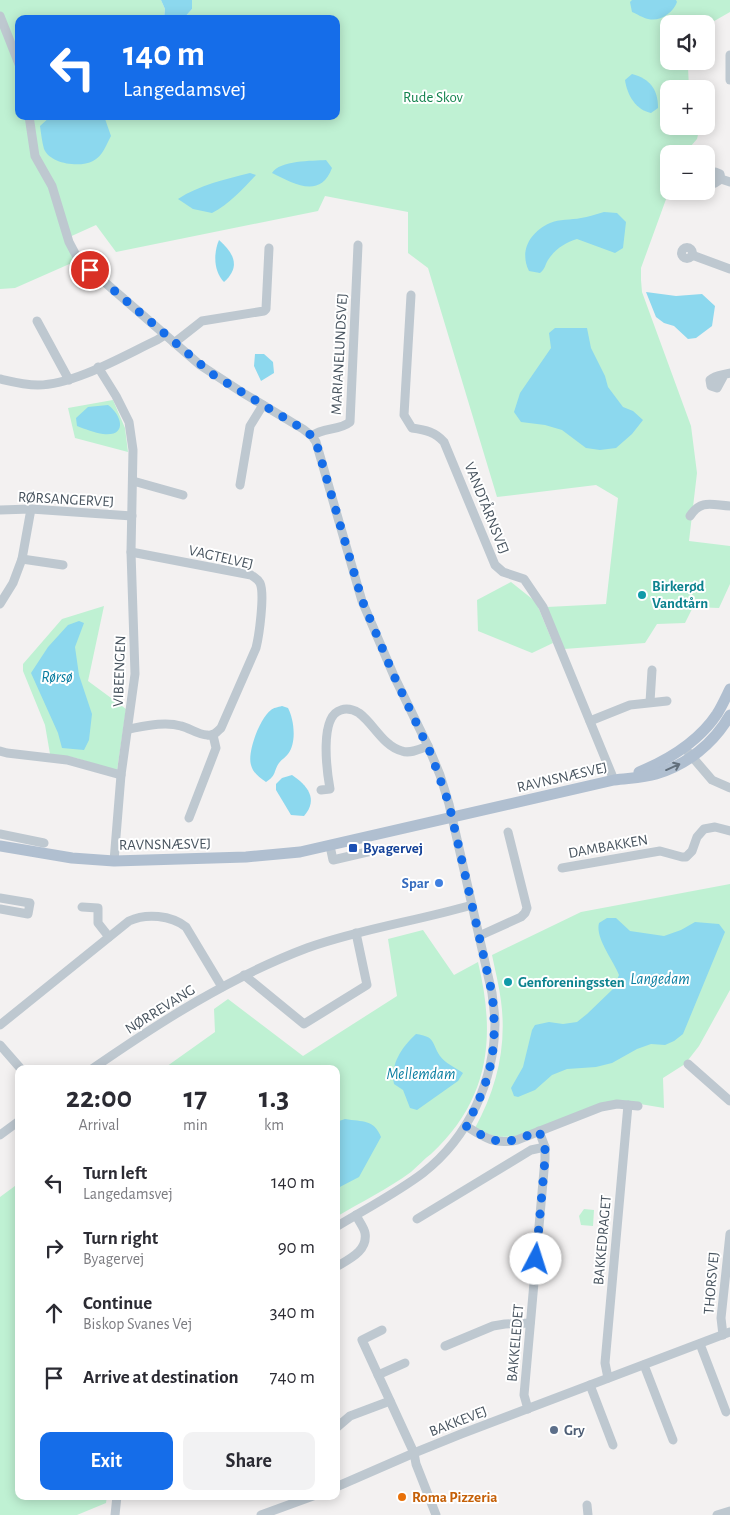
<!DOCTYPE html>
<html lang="en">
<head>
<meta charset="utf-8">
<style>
  :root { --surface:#fff; --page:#f2f2f3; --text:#2b2b33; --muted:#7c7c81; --accent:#156de9 }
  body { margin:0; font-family:"Alegreya Sans",sans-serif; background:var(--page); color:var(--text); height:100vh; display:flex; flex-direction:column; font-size:19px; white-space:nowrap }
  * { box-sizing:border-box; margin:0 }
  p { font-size:16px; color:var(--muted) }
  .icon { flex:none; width:28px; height:28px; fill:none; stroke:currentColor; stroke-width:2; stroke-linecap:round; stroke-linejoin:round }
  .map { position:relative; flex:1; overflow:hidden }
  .drawer { position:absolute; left:15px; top:1065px; width:325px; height:435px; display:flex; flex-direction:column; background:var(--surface); border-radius:10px; box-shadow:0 2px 12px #0003 }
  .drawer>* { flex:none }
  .guide { position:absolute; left:15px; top:15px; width:325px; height:105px; border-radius:10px; box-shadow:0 2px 12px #0003; background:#156de9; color:#fff; overflow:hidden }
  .fabs { position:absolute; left:660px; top:15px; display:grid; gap:10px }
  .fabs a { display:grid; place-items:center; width:55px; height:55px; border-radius:10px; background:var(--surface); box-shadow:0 2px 12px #0003; font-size:25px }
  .pin { position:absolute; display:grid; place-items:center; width:42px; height:42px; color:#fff; margin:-21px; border:2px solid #fff; border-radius:50%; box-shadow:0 1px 5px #0007 }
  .me { position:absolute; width:55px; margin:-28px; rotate:5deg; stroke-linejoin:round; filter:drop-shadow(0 0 4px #0008) }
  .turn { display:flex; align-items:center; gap:18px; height:105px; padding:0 25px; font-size:22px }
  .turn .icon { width:65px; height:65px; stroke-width:2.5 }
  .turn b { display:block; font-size:35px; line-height:42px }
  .eta { display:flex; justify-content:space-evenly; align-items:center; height:85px; text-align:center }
  .eta b { font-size:30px; font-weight:700; line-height:35px }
  .button { display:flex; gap:10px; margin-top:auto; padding:10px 25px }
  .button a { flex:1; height:58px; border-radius:10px; background:var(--accent); color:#fff; font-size:20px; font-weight:700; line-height:58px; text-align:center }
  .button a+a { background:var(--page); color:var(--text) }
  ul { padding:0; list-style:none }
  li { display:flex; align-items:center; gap:15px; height:65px; padding:0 25px }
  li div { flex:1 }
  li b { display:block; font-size:19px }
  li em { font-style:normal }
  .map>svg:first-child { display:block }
  .green { fill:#bff1d3 }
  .water { fill:#8cd8ee }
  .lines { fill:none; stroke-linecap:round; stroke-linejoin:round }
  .minor { stroke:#bec8d0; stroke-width:9 }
  .major { stroke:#b0bfd0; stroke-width:11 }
  .oneway { stroke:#626f7b }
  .route { stroke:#156de9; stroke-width:9; stroke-dasharray:0 16.2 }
  .culture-dot { fill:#0f9aa8; stroke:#fff; stroke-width:2 }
  .transit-dot { fill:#1a4fb4; stroke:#fff; stroke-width:2 }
  .shop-dot { fill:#3f7fe0; stroke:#fff; stroke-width:2 }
  .service-dot { fill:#5c6f8a; stroke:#fff; stroke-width:2 }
  .food-dot { fill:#e8710a; stroke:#fff; stroke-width:2 }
  .labels { text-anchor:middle; stroke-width:4; stroke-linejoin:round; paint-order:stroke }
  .park-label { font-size:15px; fill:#15844f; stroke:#fff }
  .street-label { font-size:15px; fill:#48545f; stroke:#fff }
  .culture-label { font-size:15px; font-weight:bold; fill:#0d838f; stroke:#fff; text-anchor:start }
  .transit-label { font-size:15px; font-weight:bold; fill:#164399; stroke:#fff; text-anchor:start }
  .shop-label { font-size:15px; font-weight:bold; fill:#366cbe; stroke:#fff; text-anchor:end }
  .service-label { font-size:15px; font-weight:bold; fill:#4e5e75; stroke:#fff; text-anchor:start }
  .food-label { font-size:15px; font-weight:bold; fill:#c56008; stroke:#fff; text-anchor:start }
  .water-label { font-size:16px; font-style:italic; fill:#0a7ea1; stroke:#fff }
</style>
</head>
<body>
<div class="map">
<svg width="730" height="1515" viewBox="0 0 730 1515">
  <rect width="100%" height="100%" fill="#f3f1f1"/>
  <g class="green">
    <path d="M0 0H161L165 9 164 19H19V116L105 118 104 116H336V19H183L192 9V0H730V12L709 24 706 29V24H669V61H690L688 67 689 89H669V126H700L697 139 684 154H669V191L641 268V280L642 292 691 426 697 473 689 541 730 546V584L719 608 693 607 685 623 657 624 645 643 564 649 547 607 606 604 618 498 596 485 497 497 428 268 408 253V212L325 196 318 211 116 252 96 225 65 239 74 262 15 288 0 289Z"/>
    <path d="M113 400 125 428 128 452 75 438 68 408Z"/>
    <path d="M511 582 536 602 553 643 532 653 478 631 477 600Z"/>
    <path d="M104 606 88 681 126 709 117 771 76 758 50 754 45 725 23 671V664L62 619Z"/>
    <path d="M730 884V990L699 1046 685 1064 663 1078 664 1108 622 1101 516 1136C498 1138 491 1137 475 1128 497 1088 507 1046 501 1001 499 985 495 970 492 955L581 912Z"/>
    <path d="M423 930 454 975 478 962C496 1037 490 1099 431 1154 424 1159 418 1166 411 1172 388 1189 361 1202 336 1217V1069H163L215 1032 214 1009 228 999 303 1056 397 996 388 939Z"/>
    <path d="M19 1183V1496H107L106 1503 77 1515H0V1197Z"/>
    <path d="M584 1209 594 1210 593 1226 581 1225 579 1216Z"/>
  </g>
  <g class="water">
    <path d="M161 0H192V9L183 19H164L165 9Z"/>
    <path d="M632 0H676L677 2C673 13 660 22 648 19 643 18 637 14 632 12L630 2Z"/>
    <path d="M632 74C650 79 658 89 658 108L651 113C636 110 627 95 625 80Z"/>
    <path d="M51 116H104L111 136C106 145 103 156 93 161 80 168 50 164 44 149 42 142 41 133 40 126Z"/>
    <path d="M326 160 332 168C320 200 293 183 272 173 280 160 312 161 326 160Z"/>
    <path d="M250 173 256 175C242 190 229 204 212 213L193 209 178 199C199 185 226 179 250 173Z"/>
    <path d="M604 212 617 213 626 222 623 248 615 253 577 239C565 243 556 248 548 260 545 265 545 269 540 273L529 271C519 251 530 232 550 223 559 219 571 220 581 218 588 217 596 214 604 212Z"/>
    <path d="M219 240C234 253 241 267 224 282 214 272 213 254 219 240Z"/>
    <path d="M646 292 676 296 702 294 715 306 712 326 696 338 688 339 674 326 664 323 656 317Z"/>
    <path d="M555 328H587L591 348 605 376 608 387 623 407 633 411 643 420 632 434 616 448 600 450 586 448 562 430 545 425 521 422 514 412 520 393 551 348 549 333Z"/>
    <path d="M255 354H264L273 362 274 373 261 381 254 366Z"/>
    <path d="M108 405C122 415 128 437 103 434 95 433 85 429 77 426L76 418 88 407Z"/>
    <path d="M79 621 84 623 75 647 79 675 92 714 89 740 84 750 62 748 58 733 31 673 48 647 68 625Z"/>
    <path d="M282 706 288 708C294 719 297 743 288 754 286 757 282 759 279 763 273 772 277 775 266 782 259 777 253 773 251 765 247 752 260 718 271 710 273 708 278 707 282 706Z"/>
    <path d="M292 775C307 785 319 799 304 816L291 815 276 790V784L282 778Z"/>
    <path d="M607 918H616L630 931 664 936 681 930 695 922 719 924 725 932 683 1034 674 1041 665 1045 651 1044 637 1049 612 1063 596 1067 567 1069 552 1075 535 1090 518 1097 514 1096 511 1088 523 1067 532 1030 535 1025 549 1022 563 1024 577 1022 587 1014 613 989 619 975C613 960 595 938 599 923Z"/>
    <path d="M416 1034C436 1037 431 1042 440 1056 445 1063 456 1068 463 1073L458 1081 417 1110 410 1108 403 1090 394 1084C390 1064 402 1047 416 1034Z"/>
    <path d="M345 1119C363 1122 374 1119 381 1137L359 1177 336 1189V1122Z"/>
  </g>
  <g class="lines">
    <g class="minor">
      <path d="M0 16 19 64"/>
      <path d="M730 55V80"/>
      <path d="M29 116 35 156 52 186 69 242 78 259 200 365 243 393 303 429 312 436 316 442 362 601 394 676 428 746 440 775 449 804 492 993C493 1003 495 1014 495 1024 494 1081 469 1137 423 1173 398 1192 364 1210 336 1227"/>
      <path d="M721 179 715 183 711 179V175L715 172 720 174 721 179 730 182"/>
      <circle cx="687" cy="253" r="5.5"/>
      <path d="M692 255 730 269"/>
      <path d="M411 295 404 415 412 428C426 430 435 432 444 442L495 565 503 572 524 579 543 607 614 780"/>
      <path d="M37 321 69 380"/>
      <path d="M174 343 202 321 264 311 266 309 269 248"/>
      <path d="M98 367 116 396 129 422 133 450 131 552 135 674 121 775 114 861"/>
      <path d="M724 375 717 388 711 386 710 380C715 375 723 375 730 373"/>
      <path d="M0 379C13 382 25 385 38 385 74 385 125 355 157 340L165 335"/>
      <path d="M312 436C323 427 339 431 350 422L358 245"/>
      <path d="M133 481 183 495"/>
      <path d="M240 485 250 426 263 405"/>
      <path d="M0 510 31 509 132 516"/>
      <path d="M690 516C701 499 712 505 730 506"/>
      <path d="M22 559 63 565"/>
      <path d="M0 604 13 583 22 559 31 509"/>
      <path d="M650 702 652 670"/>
      <path d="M590 721 630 705 667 701"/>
      <path d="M129 729C145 726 165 721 181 726 190 728 198 735 207 735 214 736 217 732 221 728L256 648C259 636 265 594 260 583 258 579 255 578 251 575L131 552"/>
      <path d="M0 751 7 753 67 760 121 775"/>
      <path d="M688 752 712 780 730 788"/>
      <path d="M321 790 330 789C327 772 319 716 341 710 347 708 354 710 359 713 374 724 383 746 402 751 410 754 420 749 428 746"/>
      <path d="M189 818 216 748 213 735"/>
      <path d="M0 834 44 843"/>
      <path d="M330 846 333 860 376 850"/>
      <path d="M562 868 660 851 682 857H686L692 851 697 837 704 829 715 827 730 831"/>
      <path d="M0 898 30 903 28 914 0 909"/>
      <path d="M82 907 98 908V923L109 937"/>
      <path d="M479 936 521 917 525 913 527 908 508 832"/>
      <path d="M244 975 304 1024 367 985 356 933"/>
      <path d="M0 1025 129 921C146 913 171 915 186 927L222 987"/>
      <path d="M0 1045 21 1069"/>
      <path d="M688 1064 730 1101"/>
      <path d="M92 1069C160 1022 230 977 307 948 360 929 417 921 472 905"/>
      <path d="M466 1126C485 1138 495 1145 517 1140L601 1107 617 1104 638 1106"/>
      <path d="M0 1135 19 1121"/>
      <path d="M417 1219 531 1150 545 1147"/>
      <path d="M336 1267C349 1259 368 1251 365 1233 364 1227 358 1220 356 1215"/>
      <path d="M382 1330 362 1340 414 1453 416 1464 436 1515"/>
      <path d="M723 1335 721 1318 730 1234"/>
      <path d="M700 1344 726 1412"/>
      <path d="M445 1346 493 1326 505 1324 530 1323"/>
      <path d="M644 1365 673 1440"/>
      <path d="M378 1375 405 1363"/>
      <path d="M608 1378 605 1363 628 1105"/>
      <path d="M590 1385 613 1445"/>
      <path d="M528 1409 524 1395 545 1159V1147L539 1131"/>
      <path d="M336 1428 350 1416 390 1401"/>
      <path d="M336 1487 414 1453 461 1434 730 1332"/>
      <path d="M587 1505 588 1515"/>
      <path d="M115 1515 117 1496"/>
      <path d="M261 1515 313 1496"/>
      <path d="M717 1515 730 1511"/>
    </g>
    <g class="major">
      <path d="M639 772C668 760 699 741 717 714 722 706 726 697 730 689"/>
      <path d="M0 846 72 858 114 861 246 857 300 852 614 780C628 778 643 778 656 774 687 765 714 743 730 715"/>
    </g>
  </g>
  <defs><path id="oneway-shaft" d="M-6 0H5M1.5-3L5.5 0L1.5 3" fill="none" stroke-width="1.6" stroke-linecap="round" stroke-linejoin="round" transform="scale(1.25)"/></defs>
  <use class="oneway" href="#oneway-shaft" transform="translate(673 767) rotate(-24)"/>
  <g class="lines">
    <path class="route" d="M90 270 212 374 303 429 312 436 316 442 362 600 394 676 431 754 449 804 492 993C498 1048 492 1078 466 1126 498 1146 505 1145 539 1131L545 1147V1159L536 1259"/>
  </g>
  <g class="culture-dot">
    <circle cx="642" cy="595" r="5"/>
    <circle cx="508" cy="982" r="5"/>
  </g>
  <rect class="transit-dot" x="348" y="843" width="10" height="10" rx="2.5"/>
  <circle class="shop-dot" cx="439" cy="883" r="5"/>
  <circle class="service-dot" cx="554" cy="1430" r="5"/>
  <circle class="food-dot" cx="402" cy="1497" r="5"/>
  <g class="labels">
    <g class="park-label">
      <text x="433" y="102">Rude Skov</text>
    </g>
    <g class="street-label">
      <text transform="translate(339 354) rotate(-87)" y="5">MARIANELUNDSVEJ</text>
      <text transform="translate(66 499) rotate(3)" y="5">RØRSANGERVEJ</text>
      <text transform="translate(487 508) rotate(68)" y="5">VANDTÅRNSVEJ</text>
      <text transform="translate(221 557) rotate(13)" y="5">VAGTELVEJ</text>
      <text transform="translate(119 671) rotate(-88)" y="5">VIBEENGEN</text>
      <text transform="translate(562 777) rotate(-13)" y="5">RAVNSNÆSVEJ</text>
      <text transform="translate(165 844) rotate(-1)" y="5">RAVNSNÆSVEJ</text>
      <text transform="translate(608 846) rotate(-10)" y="5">DAMBAKKEN</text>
      <text transform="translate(160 1009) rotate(-32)" y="5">NØRREVANG</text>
      <text transform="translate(602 1240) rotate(-85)" y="5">BAKKEDRAGET</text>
      <text transform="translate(711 1283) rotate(-85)" y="5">THORSVEJ</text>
      <text transform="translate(515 1343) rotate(-85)" y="5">BAKKELEDET</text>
      <text transform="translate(458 1421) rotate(-21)" y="5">BAKKEVEJ</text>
    </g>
    <g class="culture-label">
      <text x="652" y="591">Birkerød<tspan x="652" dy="17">Vandtårn</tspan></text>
      <text x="518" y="987">Genforeningssten</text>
    </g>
    <g class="transit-label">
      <text x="363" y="853">Byagervej</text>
    </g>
    <g class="shop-label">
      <text x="429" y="888">Spar</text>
    </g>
    <g class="service-label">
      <text x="564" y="1435">Gry</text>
    </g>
    <g class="food-label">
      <text x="412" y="1502">Roma Pizzeria</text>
    </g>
    <g class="water-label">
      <text x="57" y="682">Rørsø</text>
      <text x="660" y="984">Langedam</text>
      <text x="421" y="1079">Mellemdam</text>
    </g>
  </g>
</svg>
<div class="fabs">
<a><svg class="icon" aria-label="sound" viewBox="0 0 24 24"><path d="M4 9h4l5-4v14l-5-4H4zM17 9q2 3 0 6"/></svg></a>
<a>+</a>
<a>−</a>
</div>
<div class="pin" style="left:90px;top:270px;background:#d93025"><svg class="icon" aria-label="arrive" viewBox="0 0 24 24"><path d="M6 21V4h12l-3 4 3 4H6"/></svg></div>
<svg class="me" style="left:536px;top:1259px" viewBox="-20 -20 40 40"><circle r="19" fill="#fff"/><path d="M0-13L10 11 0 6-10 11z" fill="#156de9"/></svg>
<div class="guide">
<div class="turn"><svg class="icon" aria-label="left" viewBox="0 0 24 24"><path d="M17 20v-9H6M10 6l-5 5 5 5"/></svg><div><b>140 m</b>Langedamsvej</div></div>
</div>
<section class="drawer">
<div class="eta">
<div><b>22:00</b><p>Arrival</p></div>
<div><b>17</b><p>min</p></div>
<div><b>1.3</b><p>km</p></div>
</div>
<ul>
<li><svg class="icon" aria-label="left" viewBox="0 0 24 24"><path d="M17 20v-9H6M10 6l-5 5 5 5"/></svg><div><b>Turn left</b><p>Langedamsvej</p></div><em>140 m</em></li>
<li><svg class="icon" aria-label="right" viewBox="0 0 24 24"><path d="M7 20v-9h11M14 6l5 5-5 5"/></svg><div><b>Turn right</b><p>Byagervej</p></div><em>90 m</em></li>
<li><svg class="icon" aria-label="ahead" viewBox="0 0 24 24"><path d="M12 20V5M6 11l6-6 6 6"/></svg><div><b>Continue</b><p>Biskop Svanes Vej</p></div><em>340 m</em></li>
<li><svg class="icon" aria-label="arrive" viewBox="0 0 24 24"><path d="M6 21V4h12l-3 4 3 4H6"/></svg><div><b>Arrive at destination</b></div><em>740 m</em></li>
</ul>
<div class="button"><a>Exit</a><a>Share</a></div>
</section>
</div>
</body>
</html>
